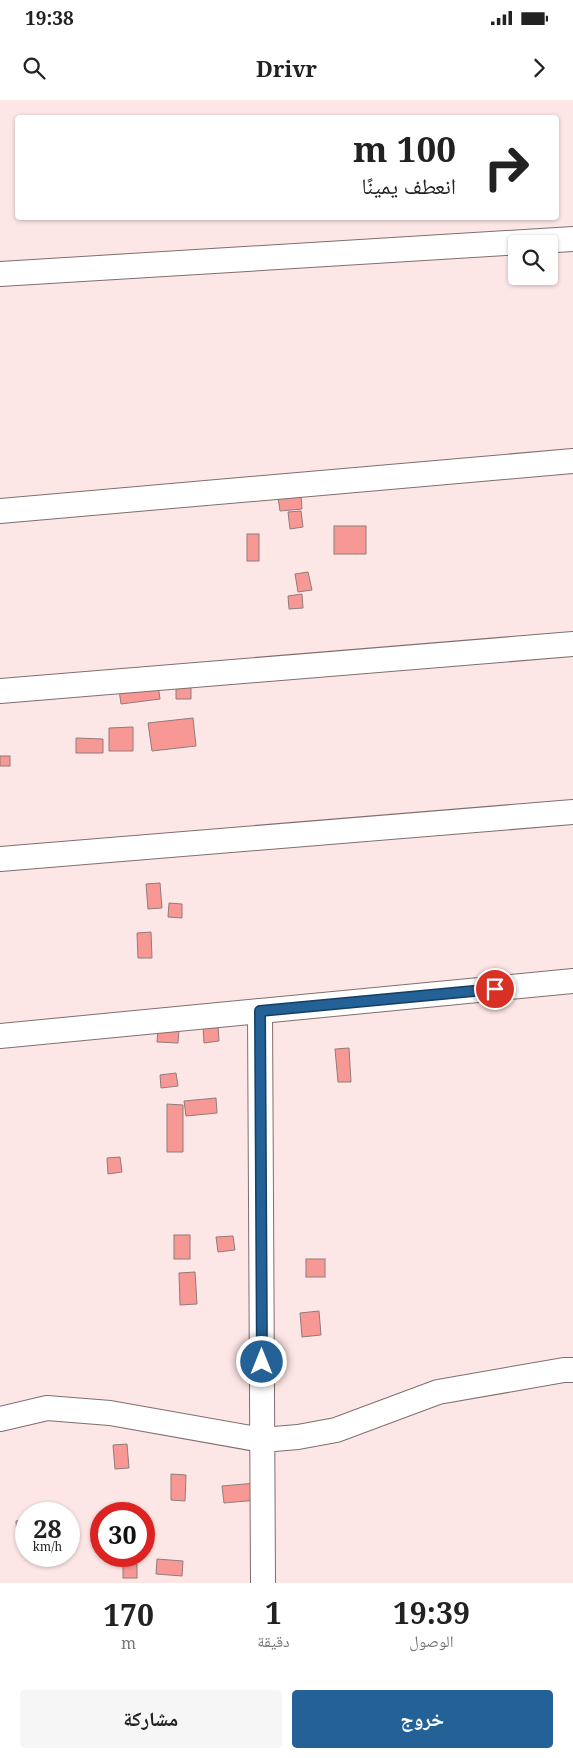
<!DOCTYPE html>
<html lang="ar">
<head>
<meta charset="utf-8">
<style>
  :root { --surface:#fff; --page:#f6f6f6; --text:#222; --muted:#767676; --accent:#236197 }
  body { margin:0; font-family:"Noto Serif","Noto Naskh Arabic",serif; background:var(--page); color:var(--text); direction:rtl; height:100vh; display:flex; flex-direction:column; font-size:19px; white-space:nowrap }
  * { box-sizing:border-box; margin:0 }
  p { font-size:16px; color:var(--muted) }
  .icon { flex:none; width:28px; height:28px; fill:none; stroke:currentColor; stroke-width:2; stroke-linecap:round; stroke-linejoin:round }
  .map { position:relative; height:1483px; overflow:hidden; direction:ltr }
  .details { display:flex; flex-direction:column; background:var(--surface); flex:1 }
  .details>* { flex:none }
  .guide { position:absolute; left:15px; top:15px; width:544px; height:105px; border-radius:5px; box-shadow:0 1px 4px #0004; direction:rtl; background:#fff; color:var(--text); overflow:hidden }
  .tools { position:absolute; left:508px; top:135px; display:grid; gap:10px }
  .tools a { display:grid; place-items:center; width:50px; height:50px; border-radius:5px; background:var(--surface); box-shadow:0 1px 4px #0004; font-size:25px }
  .speed { position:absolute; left:15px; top:1402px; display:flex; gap:10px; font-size:25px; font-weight:700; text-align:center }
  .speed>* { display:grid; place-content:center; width:65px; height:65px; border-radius:50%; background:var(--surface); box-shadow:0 1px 4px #0004; line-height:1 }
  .speed small { font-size:12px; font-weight:400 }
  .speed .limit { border:8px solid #d22; background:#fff; color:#111 }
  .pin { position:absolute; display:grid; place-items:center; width:42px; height:42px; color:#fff; margin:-21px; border:2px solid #fff; border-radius:50%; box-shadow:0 1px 5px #0007 }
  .me { position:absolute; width:55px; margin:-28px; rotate:0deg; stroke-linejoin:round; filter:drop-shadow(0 0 4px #0008) }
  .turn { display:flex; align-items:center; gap:18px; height:105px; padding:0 20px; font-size:22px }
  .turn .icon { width:65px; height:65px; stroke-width:2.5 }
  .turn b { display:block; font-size:35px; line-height:42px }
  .eta { display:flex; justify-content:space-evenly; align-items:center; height:85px; text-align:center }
  .eta b { font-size:30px; font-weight:700; line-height:35px }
  .button { display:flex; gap:10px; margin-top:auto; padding:10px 20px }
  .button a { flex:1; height:58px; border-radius:5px; background:var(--accent); color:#fff; font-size:20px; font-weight:700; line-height:58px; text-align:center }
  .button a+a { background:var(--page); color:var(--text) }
  .status { display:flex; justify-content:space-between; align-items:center; height:35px; padding:0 25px; background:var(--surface); direction:ltr }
  .status svg { height:14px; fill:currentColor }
  header { display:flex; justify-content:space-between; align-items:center; height:65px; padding:0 20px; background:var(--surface); font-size:22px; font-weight:700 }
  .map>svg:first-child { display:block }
  .building { fill:#f89895; stroke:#8f7c7b }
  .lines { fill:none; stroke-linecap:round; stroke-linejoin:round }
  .street-casing { stroke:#806e6d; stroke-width:26 }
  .street { stroke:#fff; stroke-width:24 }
  .route-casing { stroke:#173f62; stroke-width:12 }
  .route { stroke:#236197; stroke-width:9 }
</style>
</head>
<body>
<div class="status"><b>19:38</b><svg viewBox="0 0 49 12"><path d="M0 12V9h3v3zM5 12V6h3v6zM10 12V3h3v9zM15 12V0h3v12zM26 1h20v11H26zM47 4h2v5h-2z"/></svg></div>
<header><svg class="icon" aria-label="forward" viewBox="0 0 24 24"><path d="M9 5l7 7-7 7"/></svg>Drivr<svg class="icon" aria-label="search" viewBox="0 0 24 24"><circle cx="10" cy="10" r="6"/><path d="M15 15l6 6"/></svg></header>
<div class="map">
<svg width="573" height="1483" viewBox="0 0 573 1483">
  <rect width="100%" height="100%" fill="#fde7e6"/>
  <g class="building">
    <path d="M301 395 302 409 280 411 278 397Z"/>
    <path d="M301 411 303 427 290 429 288 412Z"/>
    <rect x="334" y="426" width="32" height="28"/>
    <rect x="247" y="434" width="12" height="27"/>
    <path d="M308 472 312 490 298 492 295 474Z"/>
    <path d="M302 494 303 508 289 509 288 496Z"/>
    <path d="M158 585 160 599 121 604 119 590Z"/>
    <path d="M176 585 191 586V599H176Z"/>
    <path d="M193 618 196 646 152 651 148 623Z"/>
    <path d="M133 627V651H109V628Z"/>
    <path d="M76 638 103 639V653H76Z"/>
    <rect x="0" y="656" width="10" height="10"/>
    <path d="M160 783 162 808 148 809 146 784Z"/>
    <path d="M169 803 182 804V818L168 817Z"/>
    <path d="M151 832 152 858H138L137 833Z"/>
    <path d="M218 926 219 941 204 943 203 927Z"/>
    <path d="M158 928 179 929 178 943 157 942Z"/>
    <path d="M349 948 351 982H338L335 949Z"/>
    <path d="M176 973 178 986 161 988 160 975Z"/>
    <path d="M216 998 217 1013 186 1016 184 1001Z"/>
    <path d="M167 1004 183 1005V1052H167Z"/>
    <path d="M120 1057 122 1072 108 1074 107 1058Z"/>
    <rect x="174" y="1135" width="16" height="24"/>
    <path d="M233 1136 235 1150 218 1152 216 1137Z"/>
    <rect x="306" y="1159" width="19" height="18"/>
    <path d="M195 1172 197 1204 180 1205 179 1173Z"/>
    <path d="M319 1211 321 1235 302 1237 300 1213Z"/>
    <path d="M127 1344 129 1368 115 1369 113 1345Z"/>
    <path d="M171 1374 186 1375 185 1401 171 1400Z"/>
    <path d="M256 1383 258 1400 224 1403 222 1386Z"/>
    <path d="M26 1420V1434L17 1435 16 1421Z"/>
    <path d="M157 1459 183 1461 182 1476 156 1474Z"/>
    <rect x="123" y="1464" width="14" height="14"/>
  </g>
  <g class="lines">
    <defs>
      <g id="street">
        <path d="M0 174 573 139"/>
        <path d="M0 411 573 361"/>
        <path d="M0 591 573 544"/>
        <path d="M0 759 573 712"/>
        <path d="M260 911 263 1483"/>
        <path d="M0 936 573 881"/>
        <path d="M0 1319 47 1308 110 1313 262 1340 298 1337 336 1330 438 1292 564 1270H573"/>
      </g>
    </defs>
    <use href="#street" class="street-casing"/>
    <use href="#street" class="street"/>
  </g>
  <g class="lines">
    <defs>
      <path id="route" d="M262 1262 260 911 495 889"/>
    </defs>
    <use href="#route" class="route-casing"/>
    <use href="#route" class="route"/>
  </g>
</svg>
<div class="tools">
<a><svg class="icon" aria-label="search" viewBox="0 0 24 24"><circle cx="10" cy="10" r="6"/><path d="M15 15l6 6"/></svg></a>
</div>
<div class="speed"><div>28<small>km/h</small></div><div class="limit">30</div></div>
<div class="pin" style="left:495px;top:889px;background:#d93025"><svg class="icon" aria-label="arrive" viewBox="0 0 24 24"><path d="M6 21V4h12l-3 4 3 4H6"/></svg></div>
<svg class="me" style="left:262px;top:1262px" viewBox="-20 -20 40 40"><circle r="17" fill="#236197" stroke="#fff" stroke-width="3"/><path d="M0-11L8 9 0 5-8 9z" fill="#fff"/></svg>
<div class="guide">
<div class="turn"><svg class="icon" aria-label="right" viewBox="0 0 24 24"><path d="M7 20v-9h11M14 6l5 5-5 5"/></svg><div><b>100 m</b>انعطف يمينًا</div></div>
</div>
</div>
<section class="details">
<div class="eta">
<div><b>19:39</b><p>الوصول</p></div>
<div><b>1</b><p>دقيقة</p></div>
<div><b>170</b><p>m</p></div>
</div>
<div class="button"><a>خروج</a><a>مشاركة</a></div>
</section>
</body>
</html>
